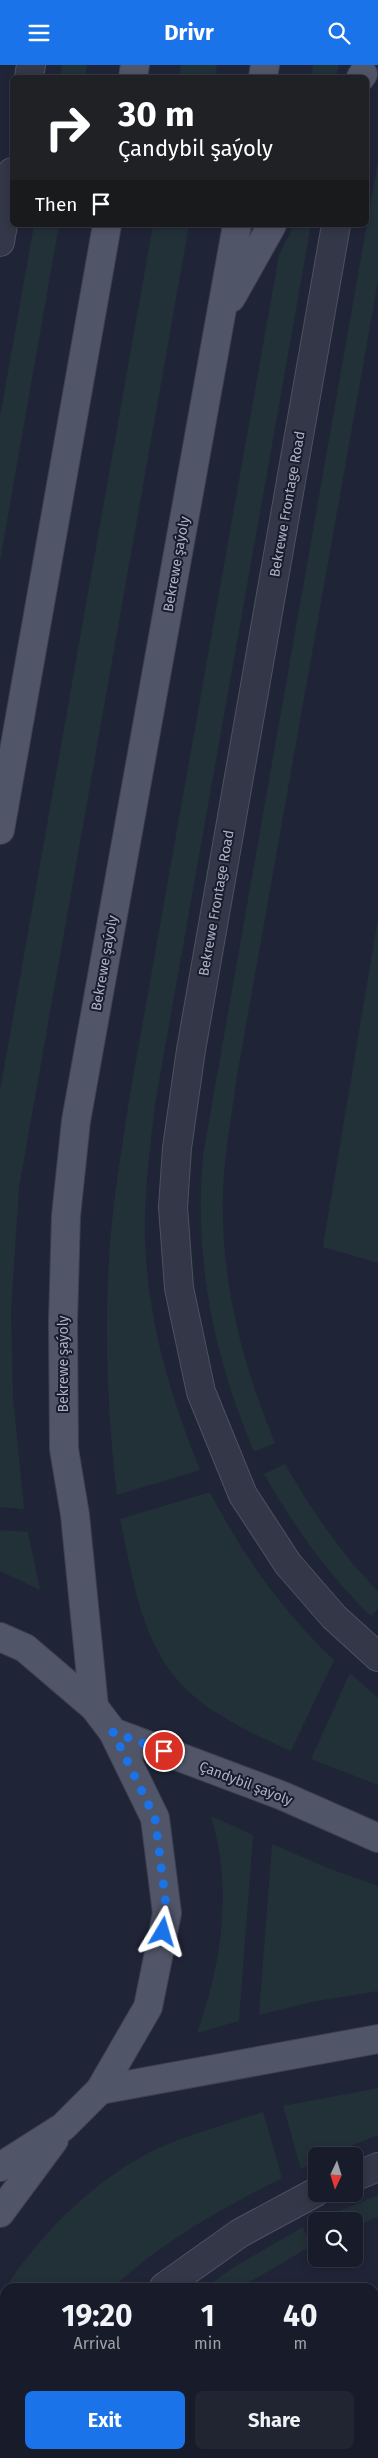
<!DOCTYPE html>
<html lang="en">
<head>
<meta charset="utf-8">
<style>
  :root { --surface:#181b29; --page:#212431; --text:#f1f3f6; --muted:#9fa1a8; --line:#363946; --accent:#1a73e8 }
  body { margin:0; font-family:"Fira Sans",sans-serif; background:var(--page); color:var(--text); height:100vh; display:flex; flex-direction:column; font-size:19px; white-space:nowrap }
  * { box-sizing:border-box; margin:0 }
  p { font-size:16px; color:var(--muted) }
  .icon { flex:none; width:28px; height:28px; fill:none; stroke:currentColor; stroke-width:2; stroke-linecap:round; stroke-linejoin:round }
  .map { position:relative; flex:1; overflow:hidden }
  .panel { position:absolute; left:0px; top:2218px; width:379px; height:176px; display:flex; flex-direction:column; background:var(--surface); border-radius:15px 15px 0 0; box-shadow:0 2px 8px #0003,0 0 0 1px var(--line) }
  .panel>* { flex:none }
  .top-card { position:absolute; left:10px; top:10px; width:359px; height:152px; border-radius:8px; box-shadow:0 2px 8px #0003,0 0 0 1px var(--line); background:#202124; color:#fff; overflow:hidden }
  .needle { width:32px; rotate:184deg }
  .fabs { position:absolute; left:308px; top:2082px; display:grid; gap:10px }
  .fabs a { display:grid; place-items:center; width:55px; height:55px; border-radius:8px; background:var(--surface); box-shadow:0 2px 8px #0003,0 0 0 1px var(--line); font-size:25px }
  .pin { position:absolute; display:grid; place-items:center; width:42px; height:42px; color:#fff; margin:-21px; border:2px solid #fff; border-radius:50%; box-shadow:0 1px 5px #0007 }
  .me { position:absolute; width:55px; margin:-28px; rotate:7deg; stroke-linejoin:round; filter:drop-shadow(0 0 4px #0008) }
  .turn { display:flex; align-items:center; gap:18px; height:105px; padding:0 25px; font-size:22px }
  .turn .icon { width:65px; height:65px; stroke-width:2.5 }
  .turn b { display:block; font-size:35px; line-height:42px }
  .then { display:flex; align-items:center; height:48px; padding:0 25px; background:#0003; gap:10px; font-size:19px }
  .eta { display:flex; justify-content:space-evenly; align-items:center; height:85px; text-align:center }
  .eta b { font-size:30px; font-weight:700; line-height:35px }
  .cta { display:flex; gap:10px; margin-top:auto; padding:10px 25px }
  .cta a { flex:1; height:58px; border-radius:8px; background:var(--accent); color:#fff; font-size:20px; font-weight:700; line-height:58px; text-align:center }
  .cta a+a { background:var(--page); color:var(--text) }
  header { display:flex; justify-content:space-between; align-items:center; height:65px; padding:0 25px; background:var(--accent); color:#fff; font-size:22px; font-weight:700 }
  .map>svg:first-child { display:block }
  .green { fill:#223038 }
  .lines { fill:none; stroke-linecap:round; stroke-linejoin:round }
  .minor-casing { stroke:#4e5162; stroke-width:30 }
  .major-casing { stroke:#3d4051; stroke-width:30 }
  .minor { stroke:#343747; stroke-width:28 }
  .major { stroke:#515568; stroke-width:28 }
  .route { stroke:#1a73e8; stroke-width:9; stroke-dasharray:0 16.2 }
  .labels { text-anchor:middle; stroke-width:4; stroke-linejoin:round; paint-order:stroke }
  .street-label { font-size:14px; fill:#aeb1c4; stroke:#191c2c }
</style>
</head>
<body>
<header><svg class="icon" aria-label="menu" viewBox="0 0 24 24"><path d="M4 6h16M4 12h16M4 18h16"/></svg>Drivr<svg class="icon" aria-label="search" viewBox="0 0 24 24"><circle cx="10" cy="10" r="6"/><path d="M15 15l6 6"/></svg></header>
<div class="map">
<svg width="378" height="2393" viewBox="0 0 378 2393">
  <rect width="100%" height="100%" fill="#202437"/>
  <g class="green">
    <path d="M62 0H87L85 12H60Z"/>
    <path d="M181 0H217L215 12H179Z"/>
    <path d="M313 0H339L336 12H311Z"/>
    <path d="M378 96V216L237 1011C232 1048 225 1086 223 1124 220 1213 241 1296 275 1378L254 1387C213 1288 194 1198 203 1090Z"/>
    <path d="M34 160H59L0 496V352Z"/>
    <path d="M153 160H189L19 1123 11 1246 13 1332 24 1444 0 1442V1026Z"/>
    <path d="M294 160H311L155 1039C150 1083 144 1127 145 1172 147 1253 170 1330 200 1405L117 1430C107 1346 104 1262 110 1178 114 1130 122 1082 129 1035L279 190Z"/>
    <path d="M378 853V1198L323 1182Z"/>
    <path d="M285 1399C312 1446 340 1488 378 1526V1544L371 1551C327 1509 295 1462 264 1409Z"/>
    <path d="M210 1427C241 1488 284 1548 334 1595L291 1686C251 1668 202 1646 174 1611 139 1567 132 1507 120 1454Z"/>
    <path d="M0 1465 28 1467 40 1525 0 1506Z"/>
    <path d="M350 1608 378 1633V1720L311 1694Z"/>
    <path d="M211 1751 253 1770 239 1956 197 1968C222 1900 233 1822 211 1751Z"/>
    <path d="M272 1779 328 1803 378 1821V1926L311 1937 259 1950Z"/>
    <path d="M378 2023V2070L326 2091H316V2096L301 2104 283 2041Z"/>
    <path d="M263 2047 282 2113C223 2143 162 2176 114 2222H6C44 2163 106 2103 173 2077 202 2066 233 2057 263 2047Z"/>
    <path d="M378 2130V2152L354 2162V2156H324L322 2153Z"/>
    <path d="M303 2162 311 2181 241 2222H206L234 2202Z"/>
    <path d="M378 2304V2393H249L254 2389H374V2305Z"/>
  </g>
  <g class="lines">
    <defs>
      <g id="minor">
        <path d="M29 12 31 0"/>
        <path d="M336 160 191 985 177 1083 173 1142 179 1223 201 1327 243 1430 288 1499 334 1552 378 1592"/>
        <path d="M0 177 12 107"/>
        <path d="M354 2112 378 2102"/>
        <path d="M164 2222 240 2168 316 2127"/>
        <path d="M7 2393 10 2389"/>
      </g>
      <g id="major">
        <path d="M133 12 135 0"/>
        <path d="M263 12 265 0"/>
        <path d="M361 12 363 9"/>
        <path d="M231 233 272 160"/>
        <path d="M0 765 107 160"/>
        <path d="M0 1572 25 1583 94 1642 113 1667 155 1753 167 1848 148 1942 100 2025 63 2062 0 2102"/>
        <path d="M94 1642 75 1450 64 1384 63 1257 66 1151 76 1056 237 160"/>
        <path d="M113 1667 283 1731 378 1773"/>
        <path d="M100 2025 378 1974"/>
        <path d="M0 2148 54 2075"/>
      </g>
    </defs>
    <use href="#minor" class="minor-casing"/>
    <use href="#major" class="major-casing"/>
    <use href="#minor" class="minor"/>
    <use href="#major" class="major"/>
  </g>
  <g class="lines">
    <path class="route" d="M163 1867 167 1848 155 1753 113 1667 164 1686"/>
  </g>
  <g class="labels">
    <g class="street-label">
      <text transform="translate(287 439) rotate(-80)" y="5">Bekrewe Frontage Road</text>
      <text transform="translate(176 499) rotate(-80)" y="5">Bekrewe şaýoly</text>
      <text transform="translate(216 838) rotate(-80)" y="5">Bekrewe Frontage Road</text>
      <text transform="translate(104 898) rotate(-80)" y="5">Bekrewe şaýoly</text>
      <text transform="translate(63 1299) rotate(-90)" y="5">Bekrewe şaýoly</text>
      <text transform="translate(246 1718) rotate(21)" y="5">Çandybil şaýoly</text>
    </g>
  </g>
</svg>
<div class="fabs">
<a><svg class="needle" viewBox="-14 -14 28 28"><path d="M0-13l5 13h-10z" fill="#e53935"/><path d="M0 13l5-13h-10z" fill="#9fa1a8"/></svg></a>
<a><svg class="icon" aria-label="search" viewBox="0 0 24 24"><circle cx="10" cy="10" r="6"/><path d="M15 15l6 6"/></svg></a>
</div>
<div class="pin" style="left:164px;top:1686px;background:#d93025"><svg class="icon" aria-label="arrive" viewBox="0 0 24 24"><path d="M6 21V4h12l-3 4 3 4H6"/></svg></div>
<svg class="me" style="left:163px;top:1867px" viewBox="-20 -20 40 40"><path d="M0-17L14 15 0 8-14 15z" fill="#1a73e8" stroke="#fff" stroke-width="4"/></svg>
<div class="top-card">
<div class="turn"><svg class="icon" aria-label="right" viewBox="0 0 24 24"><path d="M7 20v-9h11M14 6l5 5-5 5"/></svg><div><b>30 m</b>Çandybil şaýoly</div></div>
<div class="then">Then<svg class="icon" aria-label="arrive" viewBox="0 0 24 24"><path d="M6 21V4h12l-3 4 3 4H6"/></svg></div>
</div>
<section class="panel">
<div class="eta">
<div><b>19:20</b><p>Arrival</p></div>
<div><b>1</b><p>min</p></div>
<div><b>40</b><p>m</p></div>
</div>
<div class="cta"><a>Exit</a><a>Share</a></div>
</section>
</div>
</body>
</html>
